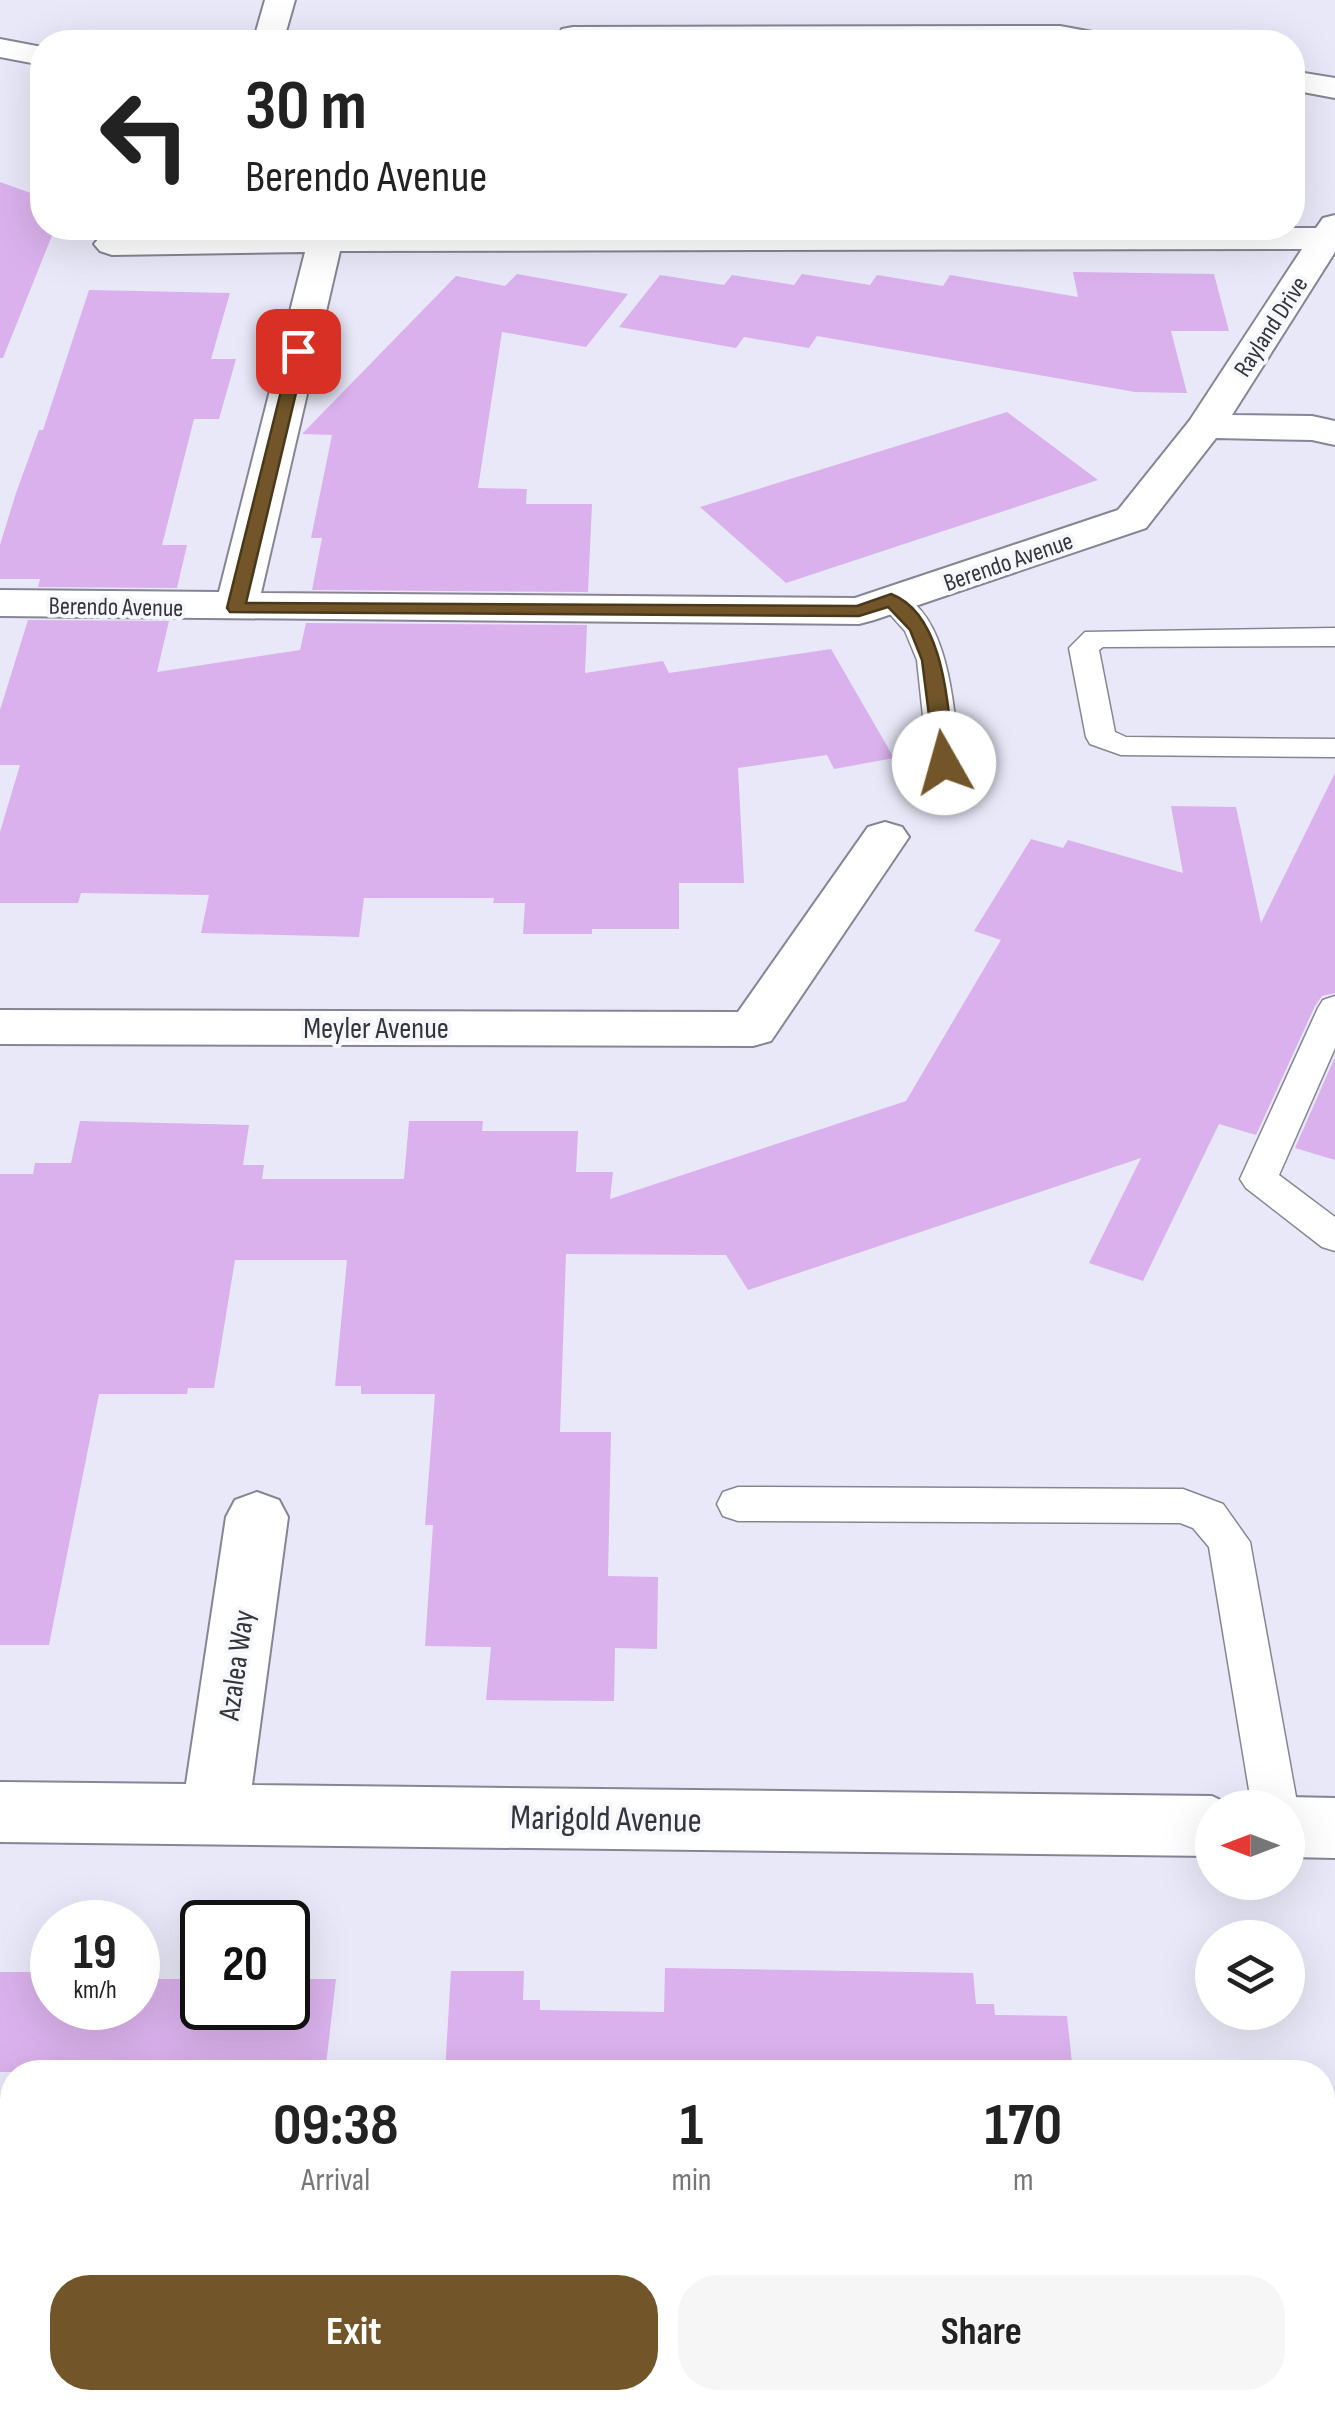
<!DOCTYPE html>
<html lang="en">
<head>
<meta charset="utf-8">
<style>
  :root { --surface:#fff; --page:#f6f6f6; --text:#222; --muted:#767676; --accent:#725629 }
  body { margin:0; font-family:"Sofia Sans Condensed",sans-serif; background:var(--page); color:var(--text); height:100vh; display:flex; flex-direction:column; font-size:38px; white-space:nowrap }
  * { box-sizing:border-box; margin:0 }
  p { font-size:32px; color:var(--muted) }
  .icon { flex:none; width:55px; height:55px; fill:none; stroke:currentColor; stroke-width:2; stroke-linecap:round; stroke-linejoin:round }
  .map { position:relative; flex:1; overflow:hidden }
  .side { position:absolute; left:0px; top:2060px; width:1335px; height:350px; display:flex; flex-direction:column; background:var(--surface); border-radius:40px 40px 0 0; box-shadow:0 10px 40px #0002 }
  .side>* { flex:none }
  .hud { position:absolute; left:30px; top:30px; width:1275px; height:210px; border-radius:40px; box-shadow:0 10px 40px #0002; background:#fff; color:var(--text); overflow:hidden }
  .needle { width:65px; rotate:270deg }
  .fabs { position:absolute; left:1195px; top:1790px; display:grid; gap:20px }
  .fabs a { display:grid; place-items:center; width:110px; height:110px; border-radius:50%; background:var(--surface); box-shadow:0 10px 40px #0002; font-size:50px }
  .speed { position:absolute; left:30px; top:1900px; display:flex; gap:20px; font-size:50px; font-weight:700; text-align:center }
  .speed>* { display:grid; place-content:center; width:130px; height:130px; border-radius:50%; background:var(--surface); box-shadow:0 10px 40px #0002; line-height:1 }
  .speed small { font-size:25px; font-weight:400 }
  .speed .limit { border:5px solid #111; border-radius:15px; background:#fff; color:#111 }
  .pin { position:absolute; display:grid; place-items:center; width:85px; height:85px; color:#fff; margin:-42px; border-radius:20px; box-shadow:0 5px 15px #0006 }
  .me { position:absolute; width:110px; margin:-55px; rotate:353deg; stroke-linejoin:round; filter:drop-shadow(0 0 8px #0008) }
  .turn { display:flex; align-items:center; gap:35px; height:210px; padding:0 50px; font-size:45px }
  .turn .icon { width:130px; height:130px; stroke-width:2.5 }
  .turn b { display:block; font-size:70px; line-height:85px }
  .eta { display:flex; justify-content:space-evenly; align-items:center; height:170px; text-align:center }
  .eta b { font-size:60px; font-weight:700; line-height:70px }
  .button { display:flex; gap:20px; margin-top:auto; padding:20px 50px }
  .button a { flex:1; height:115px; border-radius:40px; background:var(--accent); color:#fff; font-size:40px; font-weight:700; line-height:115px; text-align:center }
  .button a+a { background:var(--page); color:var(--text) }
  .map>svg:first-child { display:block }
  .building { fill:#dab1ec }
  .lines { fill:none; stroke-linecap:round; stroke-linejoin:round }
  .service-casing { stroke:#858594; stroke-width:3 }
  .minor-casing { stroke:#858594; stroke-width:4 }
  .service { fill:#fff; fill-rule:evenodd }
  .minor { fill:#fff; fill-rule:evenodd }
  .route { fill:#725629; stroke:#4a381b; stroke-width:2.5 }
  .labels { text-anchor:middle; stroke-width:8; stroke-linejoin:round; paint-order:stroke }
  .far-street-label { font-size:25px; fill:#34343a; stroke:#f6f6fd }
  .street-label { font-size:30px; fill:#34343a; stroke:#f6f6fd }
  .near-street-label { font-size:35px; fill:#34343a; stroke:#f6f6fd }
</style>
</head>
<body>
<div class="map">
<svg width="1335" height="2410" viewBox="0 0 1335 2410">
  <rect width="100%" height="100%" fill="#e8e8f8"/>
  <g class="building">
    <path d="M0 182 42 197V228H55L3 358H0Z"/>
    <path d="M1073 272 1214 274 1229 331H1171L1187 393 1135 392 817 336 809 348 744 337 736 348 619 327 660 275 724 285 732 275 794 285 802 274 870 285 877 275 943 286 950 275 1078 297Z"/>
    <path d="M517 274 628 294 586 347 502 332 478 488 527 489 526 504H592L588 592 312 590 322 538H311L332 435 302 434 456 276 505 286Z"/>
    <path d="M89 290 230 293 211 359H236L219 419H194L162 545H187L177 588 38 587 40 579H0V545L16 493 39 430H43Z"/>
    <path d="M1007 412 1098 480 786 583 700 507Z"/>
    <path d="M28 620 169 621 157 672 300 650 306 623 587 625 585 673 663 661 669 673 831 649 894 758 834 769 827 755 738 768 744 883H679V929H592V934H523L525 903H493L494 898H364L359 937 201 933 209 895 81 893 78 903H0V832L20 765H0V710Z"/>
    <path d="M1335 773V993L1322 996 1315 1006 1256 1135 1219 1124 1143 1281 1089 1263 1141 1158 748 1290 726 1255 566 1254 560 1432H611L608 1576 658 1577 657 1649 615 1648 614 1701 486 1700 491 1647 425 1646 433 1525H425L435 1394H361V1386H335L347 1260H235L214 1388H188L187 1394H99L49 1645H0V1174H33L35 1163H71L80 1121 249 1125 243 1165H264L262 1179H404L409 1121H483L482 1131H578L576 1172H613L610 1199 906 1101 1001 940 974 931 1031 839 1063 848 1068 840 1183 873 1171 806 1236 807 1261 923Z"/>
    <path d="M1335 1057V1160L1295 1148Z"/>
    <path d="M665 1968 973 1973 976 2004H994L995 2015 1067 2016 1073 2072H445L451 1971H524L523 2000H540V2010L664 2012Z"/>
    <path d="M0 1972H52V2008H138V1973H152L151 1979H202V2008H288V1979H336L326 2065H320L319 2072H0Z"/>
  </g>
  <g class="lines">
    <defs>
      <g id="service">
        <path d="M891 591C951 606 954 714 960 763L955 770H933L928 763 917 660 905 631 877 600 881 594Z"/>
        <path d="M1335 628V646L1103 647 1099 650 1115 732 1126 737 1335 739V757L1121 755 1090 744 1086 737 1069 648 1085 632Z"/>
        <path d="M1335 996V1048L1279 1175 1335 1217V1251L1322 1247 1246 1188 1240 1179 1318 1008 1323 1000Z"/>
        <path d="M738 1487 1183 1489 1223 1504 1250 1542 1298 1808 1291 1822 1288 1824V1808H1252L1209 1547 1193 1528 1180 1523 738 1521 723 1516 717 1504 723 1492Z"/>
      </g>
      <g id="minor">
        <path d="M265 0H295L283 42H253Z"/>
        <path d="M1060 26 1109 35 1113 42H562L558 36 562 29 573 27Z"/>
        <path d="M0 39 42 47V65L0 57Z"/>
        <path d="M1292 71 1335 78V98L1292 90Z"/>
        <path d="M1335 215V252L1232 415 1312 416 1335 421V445L1312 440 1216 438 1146 528 874 620 859 624 0 616V590L219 592 305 252 112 255 100 251 94 244 100 237 310 231 311 228H1316L1323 218ZM1302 249 1190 420 1118 510 855 598 261 593 340 251Z"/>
        <path d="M885 822 902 827 909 837 771 1041 753 1046 0 1044V1010L738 1012 868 827Z"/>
        <path d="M257 1492 279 1500 288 1517 252 1785 1212 1796 1237 1808H1212V1856L0 1842V1782L186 1784 226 1517 235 1500Z"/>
        <path d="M1288 1797 1335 1798V1858L1288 1857V1808H1263Z"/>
      </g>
    </defs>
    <use href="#service" class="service-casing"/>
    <use href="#minor" class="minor-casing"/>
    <use href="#service" class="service"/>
    <use href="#minor" class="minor"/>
  </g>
  <path class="route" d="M298 347 306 351 246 603 857 606 891 594C947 615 948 714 954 763L944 769 935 763 922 660 910 630 888 607 859 616 230 612 227 608 291 351Z"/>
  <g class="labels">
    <g class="far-street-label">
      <text transform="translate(1270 326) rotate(-57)" y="9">Rayland Drive</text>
      <text transform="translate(1008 561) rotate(-19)" y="9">Berendo Avenue</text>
      <text transform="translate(116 606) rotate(1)" y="9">Berendo Avenue</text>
    </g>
    <g class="street-label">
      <text x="376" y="1038">Meyler Avenue</text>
      <text transform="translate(236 1665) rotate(-82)" y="10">Azalea Way</text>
    </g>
    <g class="near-street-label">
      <text transform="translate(606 1818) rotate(1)" y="12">Marigold Avenue</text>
    </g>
  </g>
</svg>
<div class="fabs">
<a><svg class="needle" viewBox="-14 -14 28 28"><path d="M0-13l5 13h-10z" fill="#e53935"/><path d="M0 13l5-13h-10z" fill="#767676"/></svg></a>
<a><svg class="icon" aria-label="layers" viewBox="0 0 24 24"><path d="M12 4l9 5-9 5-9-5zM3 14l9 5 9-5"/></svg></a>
</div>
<div class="speed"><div>19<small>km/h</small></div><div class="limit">20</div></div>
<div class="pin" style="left:298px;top:351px;background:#d93025"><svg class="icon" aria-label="arrive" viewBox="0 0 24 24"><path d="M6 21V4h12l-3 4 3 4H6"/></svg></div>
<svg class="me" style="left:944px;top:763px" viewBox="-20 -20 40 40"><circle r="19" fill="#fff"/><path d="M0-13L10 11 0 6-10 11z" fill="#725629"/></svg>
<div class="hud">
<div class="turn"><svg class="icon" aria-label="left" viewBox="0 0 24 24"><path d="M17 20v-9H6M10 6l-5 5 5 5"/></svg><div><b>30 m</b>Berendo Avenue</div></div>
</div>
<section class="side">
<div class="eta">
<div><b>09:38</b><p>Arrival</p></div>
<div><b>1</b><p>min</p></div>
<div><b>170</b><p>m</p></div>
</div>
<div class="button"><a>Exit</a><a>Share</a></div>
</section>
</div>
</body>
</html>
